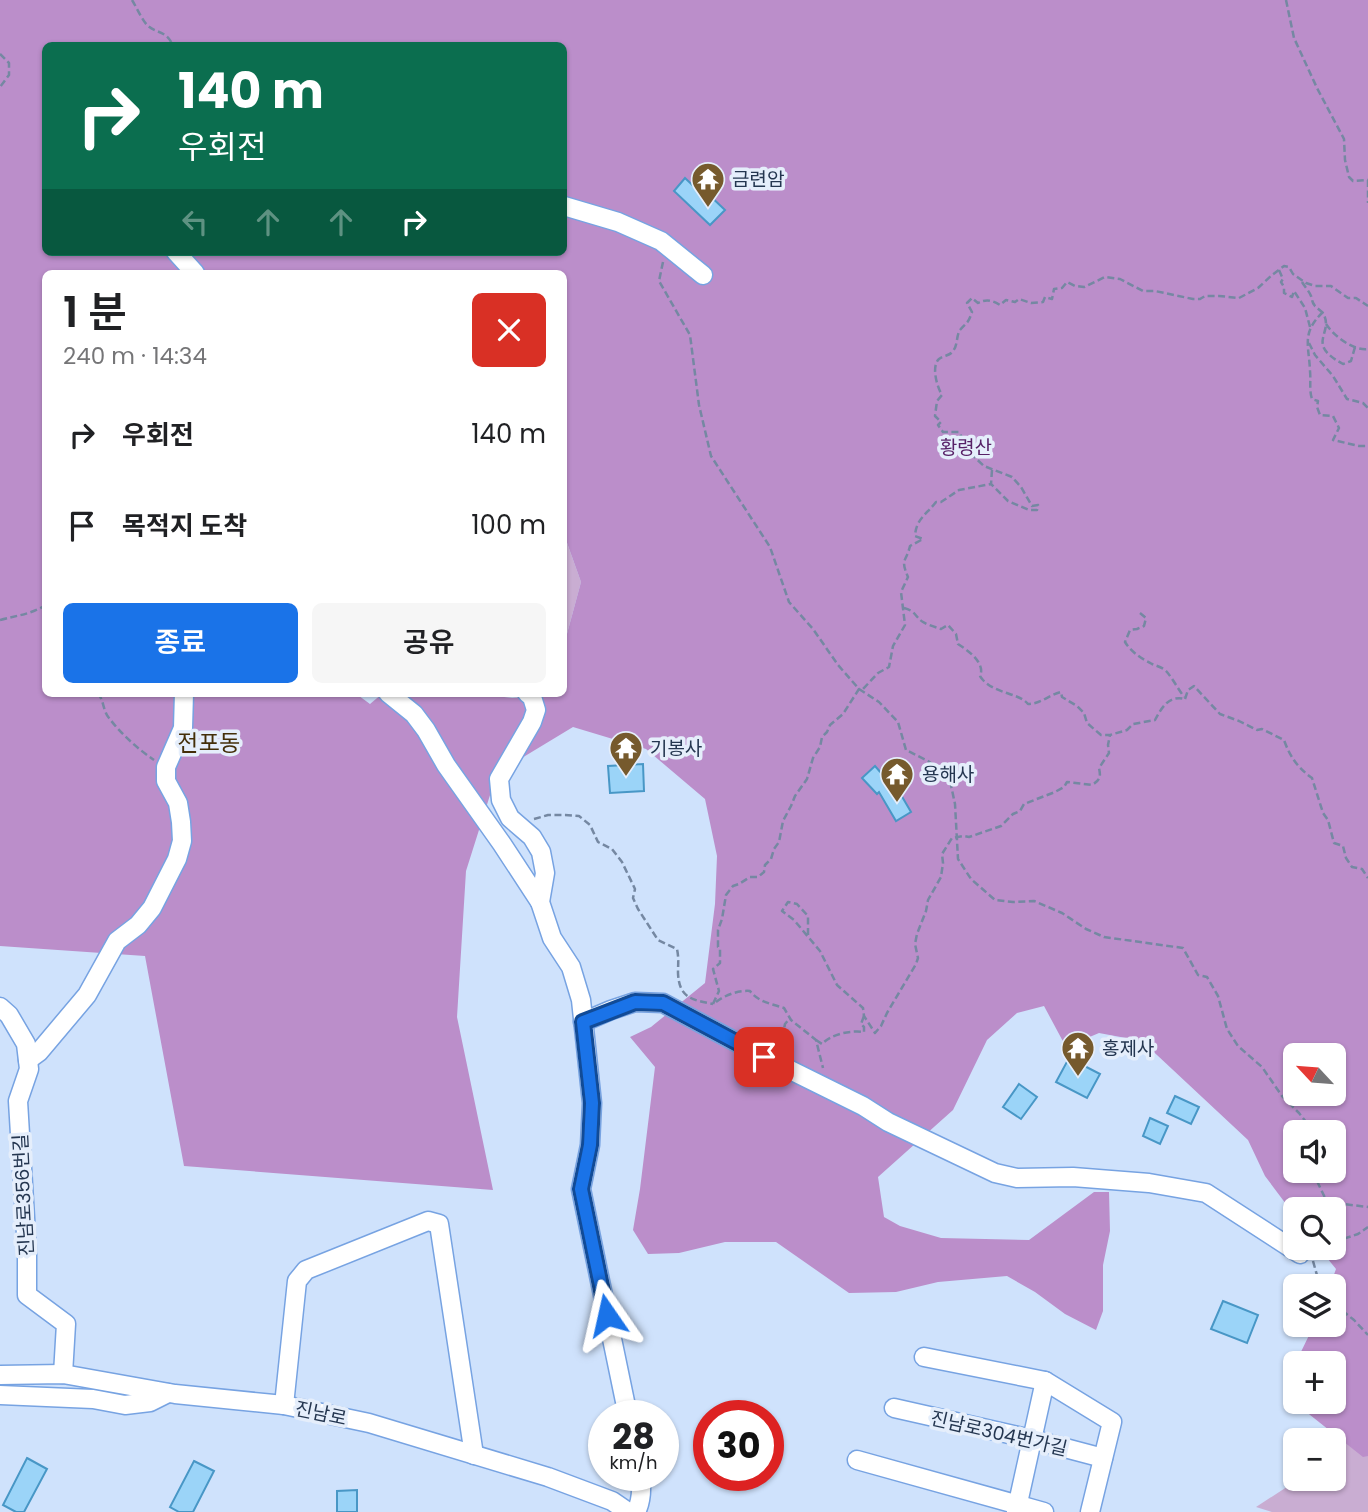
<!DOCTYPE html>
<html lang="ko">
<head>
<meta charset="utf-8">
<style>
  :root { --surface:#fff; --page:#f6f6f6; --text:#202124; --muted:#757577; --accent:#1a73e8 }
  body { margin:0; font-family:Poppins,"Noto Sans KR",sans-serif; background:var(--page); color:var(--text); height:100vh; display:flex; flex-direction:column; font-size:26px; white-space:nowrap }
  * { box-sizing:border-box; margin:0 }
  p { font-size:23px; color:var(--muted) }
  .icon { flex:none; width:38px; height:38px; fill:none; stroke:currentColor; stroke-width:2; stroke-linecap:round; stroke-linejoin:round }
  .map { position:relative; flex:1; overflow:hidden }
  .side { position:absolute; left:42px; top:270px; width:525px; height:427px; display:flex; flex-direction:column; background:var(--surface); border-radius:10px; box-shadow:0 2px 5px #0004 }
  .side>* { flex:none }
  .top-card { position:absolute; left:42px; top:42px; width:525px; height:214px; border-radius:10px; box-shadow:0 2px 5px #0004; background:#0b6e4f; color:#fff; overflow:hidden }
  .needle { width:46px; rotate:296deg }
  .fabs { position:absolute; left:1283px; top:1043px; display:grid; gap:14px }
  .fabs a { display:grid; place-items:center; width:63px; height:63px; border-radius:10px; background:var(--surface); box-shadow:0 2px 5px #0004; font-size:35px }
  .speed { position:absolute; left:588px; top:1400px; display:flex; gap:14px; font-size:35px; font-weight:700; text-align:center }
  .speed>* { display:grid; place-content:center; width:91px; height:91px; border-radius:50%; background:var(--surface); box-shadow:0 2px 5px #0004; line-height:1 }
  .speed small { font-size:18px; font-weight:400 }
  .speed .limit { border:10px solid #d22; background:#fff; color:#111 }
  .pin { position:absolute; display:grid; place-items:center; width:60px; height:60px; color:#fff; margin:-30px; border-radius:14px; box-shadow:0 4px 10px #0006 }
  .me { position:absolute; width:77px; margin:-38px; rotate:349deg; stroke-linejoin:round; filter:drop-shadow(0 0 5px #0008) }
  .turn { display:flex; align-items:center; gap:24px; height:147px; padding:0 21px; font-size:32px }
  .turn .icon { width:91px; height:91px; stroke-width:2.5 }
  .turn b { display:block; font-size:49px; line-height:60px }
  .lanes { display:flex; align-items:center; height:66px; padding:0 21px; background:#0003; justify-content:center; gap:35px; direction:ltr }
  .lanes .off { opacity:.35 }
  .round { display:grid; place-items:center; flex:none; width:74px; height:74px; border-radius:10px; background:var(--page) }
  .headline { display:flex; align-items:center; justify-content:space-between; height:119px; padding:0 21px }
  h1 { font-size:42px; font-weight:600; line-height:52px }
  .action { display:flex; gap:14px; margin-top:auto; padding:14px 21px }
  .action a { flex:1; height:80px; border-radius:10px; background:var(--accent); color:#fff; font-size:28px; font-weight:600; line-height:80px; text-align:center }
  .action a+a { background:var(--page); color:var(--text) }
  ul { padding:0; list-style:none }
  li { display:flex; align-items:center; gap:21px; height:91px; padding:0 21px }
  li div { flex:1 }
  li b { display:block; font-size:26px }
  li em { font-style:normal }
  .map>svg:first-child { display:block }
  .green { fill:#c9add2 }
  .forest { fill:#bb8eca; fill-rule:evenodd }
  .building { fill:#9bd4f8; stroke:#4897c6; stroke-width:2 }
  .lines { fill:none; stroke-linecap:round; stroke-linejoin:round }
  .minor-casing { stroke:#77a3e2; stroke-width:21 }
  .path { stroke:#7588a2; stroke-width:2.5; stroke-dasharray:7 3.5; stroke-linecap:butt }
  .minor { stroke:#fff; stroke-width:18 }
  .route-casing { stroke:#114b97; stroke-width:18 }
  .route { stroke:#1a73e8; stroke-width:12 }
  .labels { text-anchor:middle; stroke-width:7; stroke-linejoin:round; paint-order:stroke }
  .poi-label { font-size:19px; fill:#243650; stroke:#e5eefb; text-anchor:start }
  .park-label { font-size:19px; fill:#572067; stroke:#e5eefb }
  .street-label { font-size:19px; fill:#243650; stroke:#e5eefb }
  .quarter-label { font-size:23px; fill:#432e08; stroke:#e5eefb }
</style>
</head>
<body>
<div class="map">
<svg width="1368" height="1512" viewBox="0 0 1368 1512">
  <rect width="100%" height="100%" fill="#cfe2fc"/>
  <g class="green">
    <path d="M564 519 566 540 581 582 564 645Z"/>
    <path d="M1368 1386V1512H1272L1256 1507 1299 1479H1334V1456L1337 1454Z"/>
  </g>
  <path class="forest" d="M0 0H1368V1456L1363 1457 1295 1403 1296 1402H1334V1363H1298V1358L1314 1325H1334V1286H1330L1336 1269 1319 1248H1334V1209H1295V1216L1265 1176 1248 1140 1142 1041 1099 1033 1066 1047 1044 1006 1017 1013 987 1040 953 1110 878 1177 884 1217 900 1226 941 1238 1029 1240 1094 1192H1109L1110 1231 1103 1265V1311L1096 1330 1065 1314 1035 1292 1007 1276 938 1282 896 1292 849 1293 776 1242H725L679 1253 648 1254 633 1230 640 1189 655 1067 630 1037 651 1027 705 983 715 904 717 856 705 799 646 749 573 727 497 773 466 871 457 1017 493 1190 184 1166 145 956 0 946ZM46 46H564V252H46ZM46 273H564V519L566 540 581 582 564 645V693H550L549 696 512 698 473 693H383L370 704 355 693H46ZM1295 1055H1334V1094H1295ZM1295 1132H1334V1171H1295Z"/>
  <g class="building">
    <path d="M685 178 703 195 706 192 725 210 710 225 674 191Z"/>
    <path d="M643 764 644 791 610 793 608 766Z"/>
    <path d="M875 766 895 789 897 788 911 812 896 821 879 792 877 794 862 778Z"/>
    <path d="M1069 1058 1100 1074 1087 1098 1056 1082Z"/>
    <path d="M1019 1084 1037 1097 1021 1119 1003 1107Z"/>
    <path d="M1175 1096 1199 1107 1191 1124 1167 1113Z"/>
    <path d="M1150 1118 1168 1126 1160 1144 1143 1136Z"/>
    <path d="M1223 1301 1258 1315 1247 1343 1211 1329Z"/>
    <path d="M27 1458 47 1469 24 1512H16L3 1505Z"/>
    <path d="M194 1461 214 1471 193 1512H179L170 1507Z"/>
    <path d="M357 1490V1512H337V1491Z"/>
  </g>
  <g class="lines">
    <defs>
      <g id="minor">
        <path d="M564 206 618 222 661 241 703 275"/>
        <path d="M176 252 195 273"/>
        <path d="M388 693 414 714 426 730 446 765 502 844 540 902"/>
        <path d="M527 693 532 697 536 710 532 722 499 779 501 800 510 818 532 837 541 852 545 873 540 902 552 938 571 967 581 1000 592 1103 590 1145 581 1189 628 1416"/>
        <path d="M0 1007 9 1015 26 1044 29 1069 18 1101 27 1251V1295L66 1324 63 1374"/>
        <path d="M583 1022 611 1010 635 1002 663 1003 764 1057 863 1106 888 1122 995 1173 1017 1178 1073 1177 1149 1183 1206 1193 1300 1254"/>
        <path d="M28 1060 39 1052 87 995 117 941 138 925 152 908 177 859 182 841 181 822 178 803 166 781V767L183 728 184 693"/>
        <path d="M924 1357 1045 1381 1112 1422 1090 1512"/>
        <path d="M0 1375 63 1374 175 1394 284 1405 369 1423 548 1477 612 1501 628 1512"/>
        <path d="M0 1395 93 1399 125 1405 150 1402 168 1393"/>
        <path d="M284 1405 297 1281 306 1270 428 1221 439 1224 474 1455"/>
        <path d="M894 1408 1031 1439 1103 1458"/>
        <path d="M857 1460 1044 1512"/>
        <path d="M636 1512C642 1500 642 1488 640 1475"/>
        <path d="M1016 1512 1045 1381"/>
      </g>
    </defs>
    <use href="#minor" class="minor-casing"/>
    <g class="path">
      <path d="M132 0C137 8 141 18 147 25 156 34 167 30 173 46"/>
      <path d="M1286 0 1294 38 1317 88 1344 139 1345 160 1349 177 1353 181 1368 180"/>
      <path d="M0 54 9 63V75L0 87"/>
      <path d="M1368 180V203"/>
      <path d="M663 262 659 281 690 335 699 405 711 456 770 547 789 602 813 629 838 665 859 689 879 702 898 722 906 750 928 761 949 776 955 804 958 859 971 879 995 900 1013 902 1034 901 1062 913 1086 929 1104 937 1183 948 1198 975 1207 977 1218 996 1227 1029 1238 1046 1262 1067 1282 1096 1299 1113 1314 1132"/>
      <path d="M1279 270 1283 279 1281 282 1284 287V293L1292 297 1294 291 1305 308 1310 327"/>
      <path d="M1302 282C1305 287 1309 291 1311 296 1313 301 1311 301 1315 306 1317 308 1321 311 1323 313 1335 334 1304 343 1343 364L1351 361 1355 347"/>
      <path d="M1323 312C1301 333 1309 345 1310 371 1311 381 1309 390 1312 399L1318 401 1317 407 1320 415 1333 416 1339 428 1333 440 1359 446H1368"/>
      <path d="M1326 324C1334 336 1353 351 1368 349"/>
      <path d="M1309 343 1315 355 1333 376 1347 399 1363 403 1368 408"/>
      <path d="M992 470 991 484 1008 501 1029 510H1037L1038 505 1032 506 1021 487 1012 477 984 466 970 453 959 432H943L938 425 941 422 935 416 937 401 942 395C937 387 931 366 939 359 944 355 950 356 953 351 958 345 956 336 960 330 967 322 968 324 972 312L967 303 972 298 978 303C986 299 992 300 1000 305L1006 300 1015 302 1019 299 1031 303 1043 302 1045 297 1052 299 1054 289 1062 288 1067 282 1075 286 1084 287 1105 277 1120 279 1143 291H1155L1193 299H1200L1205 296H1219L1239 298 1258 288 1272 275 1284 266 1289 267 1293 274 1306 283 1315 286H1331L1348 298H1356L1368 306"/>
      <path d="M904 608C916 611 915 617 923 622 928 625 935 627 941 629L948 625 956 634 958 644C967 650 979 658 981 669 982 677 977 673 983 680 996 694 1019 693 1028 704 1040 704 1049 695 1061 692L1062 697 1077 706 1084 713 1087 723 1101 735H1110L1127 730 1133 724 1155 720C1162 707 1169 695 1185 699"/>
      <path d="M1140 613 1146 618 1144 626 1137 629 1130 630 1125 642C1131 652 1142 659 1152 664 1157 666 1164 668 1167 672 1172 678 1179 690 1184 697"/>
      <path d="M0 620C18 615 29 615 46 605"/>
      <path d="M98 693C104 701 103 711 109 718 121 734 138 749 154 760"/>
      <path d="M1185 699 1188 690 1194 686 1220 714 1239 721 1257 730 1262 729 1284 740C1290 757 1298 768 1312 778L1323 813 1328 820 1334 843 1343 846 1346 858 1352 867 1362 869 1368 878"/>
      <path d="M534 819 548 815H565L579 816 590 825 598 842 612 849 622 862 635 889 633 898 638 909 658 940 677 949C679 958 678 965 678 973 679 998 692 1000 713 1004"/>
      <path d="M808 935V916L797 904 788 902 782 911 794 920 820 951 837 985 863 1008 864 1016 875 1033 881 1026 887 1013 916 964 918 958 915 944 917 934 926 911 928 900 941 877 943 863 942 854 952 838 964 836 969 837 1001 826 1013 814 1020 811 1024 804 1055 792 1064 787 1067 782 1092 785C1100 780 1101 777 1099 768L1109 753 1108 745 1110 735"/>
      <path d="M716 1002C725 995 739 990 750 991 758 1002 772 1004 784 1008L791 1020 816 1040 823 1068"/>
      <path d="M713 1004 719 991 713 969 720 963V949L718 947V930L722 919 726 895 733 886 739 884 750 877H758L764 872 765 865 771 859 774 849 779 842 783 821 791 806 795 796 807 779 813 758 820 747 822 737 827 732 830 725 843 714 859 689H863L878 673 889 667 893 646 905 625 901 592 908 577C900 558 906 563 910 546L923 539 915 536C916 519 926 515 936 502H941L959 490 991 484"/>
      <path d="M816 1040 822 1044C831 1034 851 1030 864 1032V1027L861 1024 864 1016"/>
      <path d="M774 1045 783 1034 785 1024 790 1018"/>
      <path d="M1316 1171V1179L1327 1202 1368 1207"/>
      <path d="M1334 1242 1358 1234 1368 1227"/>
      <path d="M1313 1261 1320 1286"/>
      <path d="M1334 1304 1354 1320 1368 1335"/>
    </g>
    <use href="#minor" class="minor"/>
  </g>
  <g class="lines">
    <defs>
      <path id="route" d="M607 1315 581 1189 590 1145 592 1103 583 1022 635 1002 663 1003 764 1057"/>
    </defs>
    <use href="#route" class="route-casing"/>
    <use href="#route" class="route"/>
  </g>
  <defs>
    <symbol id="temple-pin" viewBox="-11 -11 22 30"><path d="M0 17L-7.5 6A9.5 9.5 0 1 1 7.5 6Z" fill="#765a2d" stroke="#e5eefb"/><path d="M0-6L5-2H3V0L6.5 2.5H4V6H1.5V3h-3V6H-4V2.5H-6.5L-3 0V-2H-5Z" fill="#fff"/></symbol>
  </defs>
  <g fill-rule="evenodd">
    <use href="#temple-pin" x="689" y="160" width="38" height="52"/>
    <use href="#temple-pin" x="607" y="729" width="38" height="52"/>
    <use href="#temple-pin" x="878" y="755" width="38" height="52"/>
    <use href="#temple-pin" x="1059" y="1029" width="38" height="52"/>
  </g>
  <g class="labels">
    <g class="poi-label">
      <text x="732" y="186">금련암</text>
      <text x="650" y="755">기봉사</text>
      <text x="922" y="781">용해사</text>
      <text x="1102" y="1055">홍제사</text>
    </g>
    <g class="park-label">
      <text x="966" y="454">황령산</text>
    </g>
    <g class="street-label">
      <text transform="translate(23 1195) rotate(-93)" y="7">진남로356번길</text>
      <text transform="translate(321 1413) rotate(12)" y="7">진남로</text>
      <text transform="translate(999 1433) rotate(13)" y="7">진남로304번가길</text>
    </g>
    <g class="quarter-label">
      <text x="209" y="751">전포동</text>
    </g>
  </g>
</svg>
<div class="fabs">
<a><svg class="needle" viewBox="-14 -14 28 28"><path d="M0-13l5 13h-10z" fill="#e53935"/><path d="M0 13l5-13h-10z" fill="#757577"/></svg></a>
<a><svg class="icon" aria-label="sound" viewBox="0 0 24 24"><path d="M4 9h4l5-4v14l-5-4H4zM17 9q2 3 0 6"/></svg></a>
<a><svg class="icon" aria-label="search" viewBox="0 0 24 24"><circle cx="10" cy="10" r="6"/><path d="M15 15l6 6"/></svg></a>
<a><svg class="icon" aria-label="layers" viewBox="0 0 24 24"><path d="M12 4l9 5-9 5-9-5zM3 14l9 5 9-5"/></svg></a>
<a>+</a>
<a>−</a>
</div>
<div class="speed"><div>28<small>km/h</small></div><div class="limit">30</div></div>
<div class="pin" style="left:764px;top:1057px;background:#d93025"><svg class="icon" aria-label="arrive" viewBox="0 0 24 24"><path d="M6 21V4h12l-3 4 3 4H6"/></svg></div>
<svg class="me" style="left:607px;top:1315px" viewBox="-20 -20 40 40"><path d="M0-17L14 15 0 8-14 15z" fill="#1a73e8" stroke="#fff" stroke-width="4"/></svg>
<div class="top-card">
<div class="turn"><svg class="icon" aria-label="right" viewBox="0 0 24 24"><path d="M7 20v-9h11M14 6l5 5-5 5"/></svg><div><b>140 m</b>우회전</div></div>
<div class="lanes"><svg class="icon off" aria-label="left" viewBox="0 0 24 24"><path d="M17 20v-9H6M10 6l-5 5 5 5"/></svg><svg class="icon off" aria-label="ahead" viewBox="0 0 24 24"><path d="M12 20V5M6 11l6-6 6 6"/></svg><svg class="icon off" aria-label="ahead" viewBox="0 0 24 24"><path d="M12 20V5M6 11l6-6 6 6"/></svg><svg class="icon" aria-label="right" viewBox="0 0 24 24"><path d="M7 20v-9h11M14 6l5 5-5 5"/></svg></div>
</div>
<section class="side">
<div class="headline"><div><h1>1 분</h1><p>240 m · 14:34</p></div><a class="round" style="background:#d93025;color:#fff"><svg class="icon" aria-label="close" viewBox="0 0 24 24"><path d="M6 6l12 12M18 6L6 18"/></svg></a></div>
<ul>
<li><svg class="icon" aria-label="right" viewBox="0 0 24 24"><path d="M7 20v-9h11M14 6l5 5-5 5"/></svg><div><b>우회전</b></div><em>140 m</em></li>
<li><svg class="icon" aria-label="arrive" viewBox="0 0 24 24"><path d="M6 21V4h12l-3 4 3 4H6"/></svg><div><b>목적지 도착</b></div><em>100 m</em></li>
</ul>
<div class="action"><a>종료</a><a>공유</a></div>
</section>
</div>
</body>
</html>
